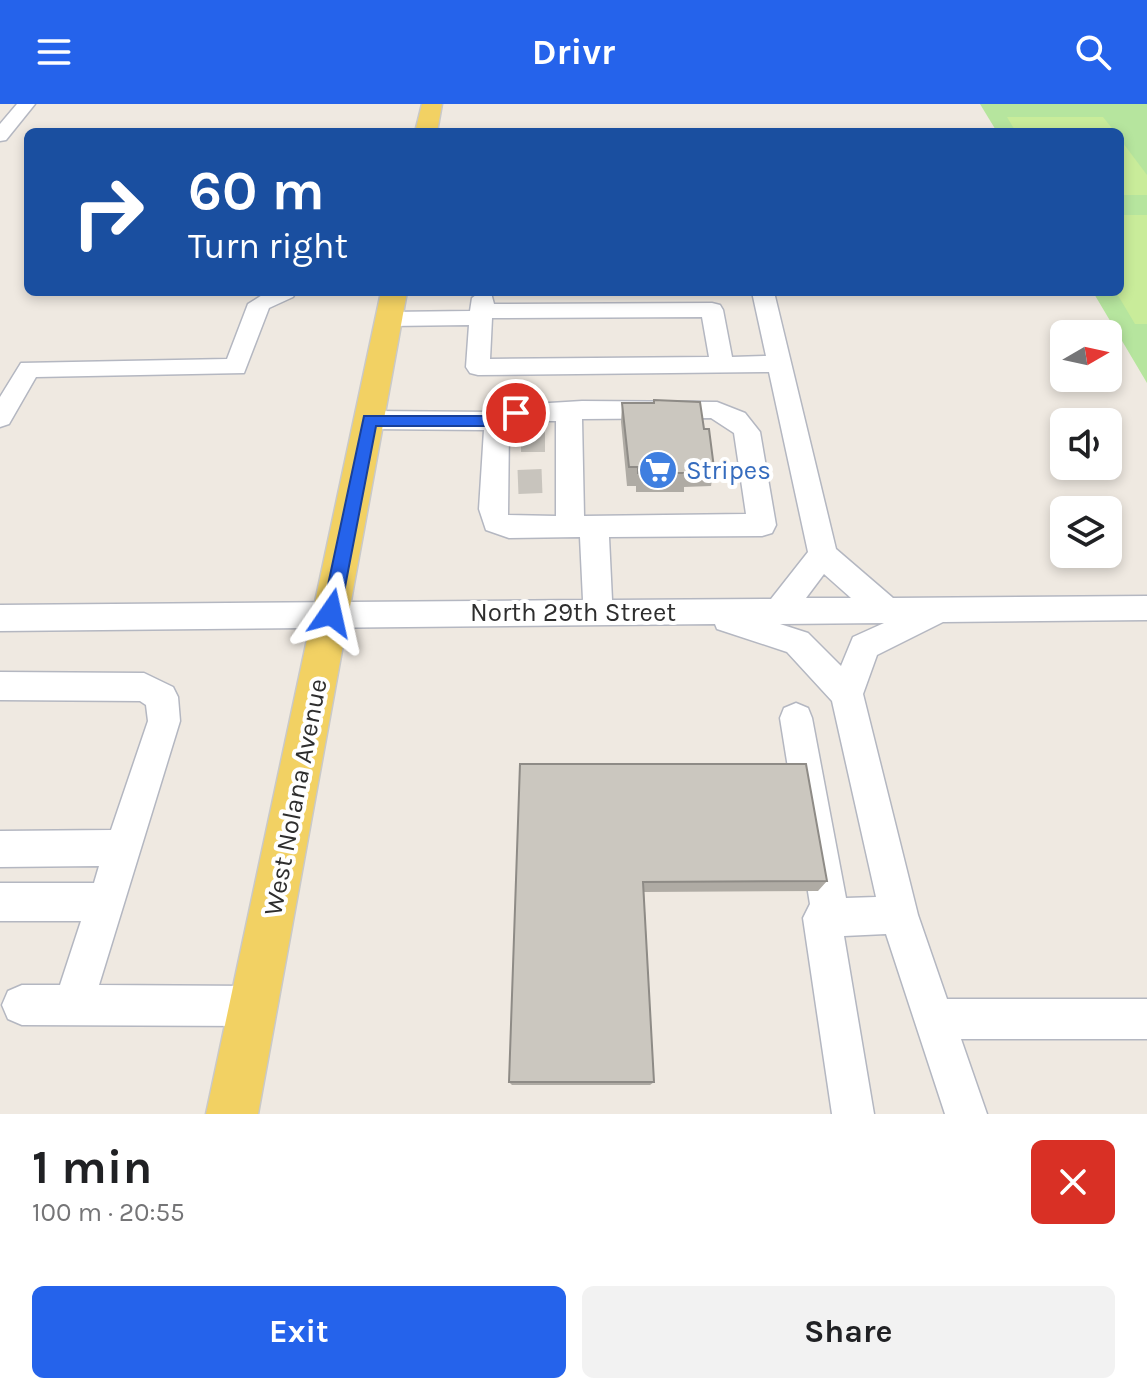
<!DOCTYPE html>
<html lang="en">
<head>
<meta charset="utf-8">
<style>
  :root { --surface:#fff; --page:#f2f2f2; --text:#202124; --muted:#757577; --accent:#2563eb }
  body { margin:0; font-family:Karla,sans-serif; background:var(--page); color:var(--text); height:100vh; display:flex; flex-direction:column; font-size:30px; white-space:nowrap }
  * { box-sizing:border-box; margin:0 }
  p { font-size:26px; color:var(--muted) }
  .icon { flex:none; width:44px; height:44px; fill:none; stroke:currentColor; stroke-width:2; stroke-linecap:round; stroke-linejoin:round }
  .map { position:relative; height:1010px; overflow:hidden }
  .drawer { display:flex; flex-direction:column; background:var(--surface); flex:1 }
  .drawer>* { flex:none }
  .top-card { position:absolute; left:24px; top:24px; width:1100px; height:168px; border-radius:12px; box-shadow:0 4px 12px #0003; background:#1a4fa0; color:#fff; overflow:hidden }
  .needle { width:52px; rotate:81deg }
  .tools { position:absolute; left:1050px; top:216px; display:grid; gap:16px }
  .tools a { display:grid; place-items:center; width:72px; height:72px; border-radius:12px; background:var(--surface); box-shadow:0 4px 12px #0003; font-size:40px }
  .pin { position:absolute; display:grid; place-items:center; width:68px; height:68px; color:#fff; margin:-34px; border:4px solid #fff; border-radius:50%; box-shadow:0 2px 8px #0007 }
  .me { position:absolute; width:88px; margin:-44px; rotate:11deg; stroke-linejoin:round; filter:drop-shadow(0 0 6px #0008) }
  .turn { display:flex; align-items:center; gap:28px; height:168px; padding:0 32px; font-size:36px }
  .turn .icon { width:104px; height:104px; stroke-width:2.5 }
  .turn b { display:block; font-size:56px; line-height:68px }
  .round { display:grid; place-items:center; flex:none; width:84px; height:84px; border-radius:12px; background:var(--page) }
  .headline { display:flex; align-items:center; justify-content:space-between; height:136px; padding:0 32px }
  h1 { font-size:48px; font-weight:700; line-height:60px }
  .action { display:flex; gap:16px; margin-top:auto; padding:16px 32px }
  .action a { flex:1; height:92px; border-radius:12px; background:var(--accent); color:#fff; font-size:32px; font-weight:700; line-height:92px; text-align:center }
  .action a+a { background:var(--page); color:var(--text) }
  header { display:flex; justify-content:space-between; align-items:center; height:104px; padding:0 32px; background:var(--accent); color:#fff; font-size:36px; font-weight:700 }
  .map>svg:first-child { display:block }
  .green { fill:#b6e59e }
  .pitch { fill:#c9ec9a }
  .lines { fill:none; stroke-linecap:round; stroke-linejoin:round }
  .minor-tunnel { stroke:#c8c4bd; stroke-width:24; stroke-dasharray:24 12; stroke-linecap:butt }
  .minor-casing { stroke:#b4b7c1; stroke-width:3 }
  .major-casing { stroke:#c9c9c9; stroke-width:3 }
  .minor { fill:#fff; fill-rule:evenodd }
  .major { fill:#f2d163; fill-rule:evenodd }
  .wall { fill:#afaba4 }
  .building { fill:#cbc7bf; stroke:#8e8b86; stroke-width:2 }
  .route { fill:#2563eb; stroke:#184099; stroke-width:2 }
  .labels { text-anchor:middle; stroke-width:8; stroke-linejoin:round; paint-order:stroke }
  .shop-label { font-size:26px; fill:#366cbe; stroke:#fff; text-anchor:start }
  .street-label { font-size:26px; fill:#2e2e2e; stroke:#fff }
</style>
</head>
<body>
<header><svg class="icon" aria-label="menu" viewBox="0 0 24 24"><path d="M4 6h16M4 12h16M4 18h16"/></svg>Drivr<svg class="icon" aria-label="search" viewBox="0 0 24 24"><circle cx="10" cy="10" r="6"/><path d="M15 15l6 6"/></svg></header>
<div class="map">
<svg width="1147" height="1010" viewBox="0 0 1147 1010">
  <rect width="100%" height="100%" fill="#efe9e1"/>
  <path class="green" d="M980 0H1147V279L1093 188H1120V28H997Z"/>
  <g class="pitch">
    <path d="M1007 13H1103L1115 28H1016Z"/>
    <path d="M1120 35 1147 71V91H1120Z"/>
    <path d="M1120 111H1147V220H1135L1116 188H1120Z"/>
  </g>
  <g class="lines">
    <g class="minor-tunnel">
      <path d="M521 336H546"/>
      <path d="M518 378 544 377"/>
    </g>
    <defs>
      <g id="minor">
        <path d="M17 0H35L6 36 0 37V20Z"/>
        <path d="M267 188H296L293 193 269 204 244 269 36 273 9 320 0 323V293L21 259 227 255 248 200Z"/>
        <path d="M480 188 491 189 494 200 712 199 720 201 723 206 732 253 766 252 752 188H774L836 445 893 494 1147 492V516L943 518 877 551 863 590 918 811 947 895H1147V935H961L987 1010H945L886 830 844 832 874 1010H832L803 814 810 800 780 614 784 604 796 599 808 604 812 614 846 794 876 793 832 597 787 548 717 525 715 520 0 527V501L583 496 580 433 509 434 486 426 479 405 484 326 369 325 360 322 356 316 360 310 369 307 494 308 517 301 582 297 717 298 745 309 760 328 776 421 772 429 762 432 609 433 612 496 771 495 808 448 769 268 478 271 470 269 466 263 469 221 389 222 381 220 378 215 381 210 389 208 470 207 472 194ZM702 213 709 253 490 255 492 214ZM711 314 734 329 746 410 584 412 582 315ZM527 317H556V412L508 411 509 322ZM824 470 851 494H806ZM884 519 853 533 841 562 808 529 780 520Z"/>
        <path d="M0 568 144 569 173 583 178 593 180 617 99 881 254 882 268 888 274 902 268 916 254 922 22 921 8 915 2 901 8 887 22 881H60L81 817H0V779H94L99 762 0 763V727L111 726 148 617 146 601 140 597 0 596Z"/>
      </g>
      <g id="major">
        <path d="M422 0H442L437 28H415Z"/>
        <path d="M381 188H407L258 1010H206Z"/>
      </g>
    </defs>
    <use href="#minor" class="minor-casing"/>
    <use href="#major" class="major-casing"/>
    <use href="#minor" class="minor"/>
    <use href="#major" class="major"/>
  </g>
  <g class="wall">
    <path d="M622 299 704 325 714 364 711 382 684 383V388H636V382H627L621 318Z"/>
    <path d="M520 660 827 777 818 787 644 788 654 978 650 981H512L509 978Z"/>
  </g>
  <g class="building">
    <path d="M654 296 700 298 704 325H709L714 364H686L687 369H638V363H629L622 299H654Z"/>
    <path d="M520 660H806L827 777 643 778 654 978H509Z"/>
  </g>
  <path class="route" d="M516 304 524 309 522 313 497 322H376L340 509 337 515H324L322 509 364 312H495Z"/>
  <defs>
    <symbol id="supermarket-disc" viewBox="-11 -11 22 22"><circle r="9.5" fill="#3f7fe0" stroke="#fff"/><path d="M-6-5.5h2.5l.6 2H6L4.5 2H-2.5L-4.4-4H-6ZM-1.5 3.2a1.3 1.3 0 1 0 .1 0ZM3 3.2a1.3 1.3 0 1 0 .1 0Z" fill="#fff"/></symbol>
  </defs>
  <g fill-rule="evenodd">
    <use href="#supermarket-disc" x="636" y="344" width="44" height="44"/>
  </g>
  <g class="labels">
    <g class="shop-label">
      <text x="686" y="375">Stripes</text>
    </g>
    <g class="street-label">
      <text x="573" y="517">North 29th Street</text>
      <text transform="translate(295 693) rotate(-79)" y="9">West Nolana Avenue</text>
    </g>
  </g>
</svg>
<div class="tools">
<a><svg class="needle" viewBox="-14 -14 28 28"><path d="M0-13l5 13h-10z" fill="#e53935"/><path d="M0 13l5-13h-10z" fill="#757577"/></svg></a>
<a><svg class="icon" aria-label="sound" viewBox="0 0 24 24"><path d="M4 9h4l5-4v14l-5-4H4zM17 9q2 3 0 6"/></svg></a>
<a><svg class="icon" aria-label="layers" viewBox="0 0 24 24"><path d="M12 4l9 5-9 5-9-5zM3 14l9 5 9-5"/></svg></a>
</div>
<div class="pin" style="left:516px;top:309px;background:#d93025"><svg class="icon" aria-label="arrive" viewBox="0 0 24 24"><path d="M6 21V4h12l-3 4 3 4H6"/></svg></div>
<svg class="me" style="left:331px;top:509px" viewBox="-20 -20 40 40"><path d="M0-17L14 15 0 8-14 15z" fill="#2563eb" stroke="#fff" stroke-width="4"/></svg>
<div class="top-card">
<div class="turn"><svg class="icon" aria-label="right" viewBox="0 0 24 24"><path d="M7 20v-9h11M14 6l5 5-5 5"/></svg><div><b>60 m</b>Turn right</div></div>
</div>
</div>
<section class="drawer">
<div class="headline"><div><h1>1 min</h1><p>100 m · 20:55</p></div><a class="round" style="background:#d93025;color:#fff"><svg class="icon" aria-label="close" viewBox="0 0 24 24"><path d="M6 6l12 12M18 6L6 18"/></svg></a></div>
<div class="action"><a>Exit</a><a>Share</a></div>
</section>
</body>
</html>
